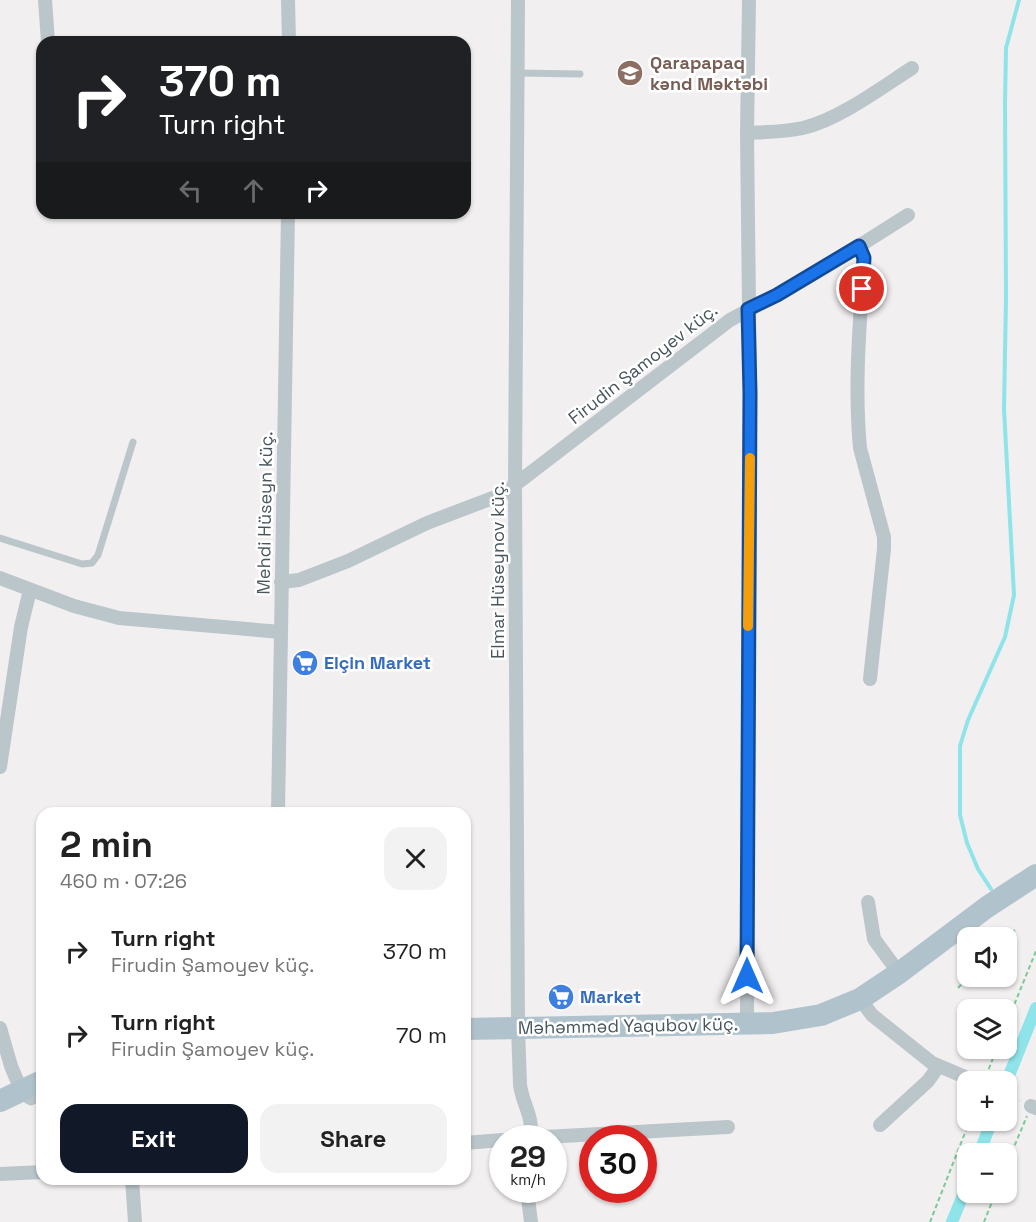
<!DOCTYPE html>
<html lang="en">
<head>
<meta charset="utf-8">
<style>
  :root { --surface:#fff; --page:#f2f2f2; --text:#222; --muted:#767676; --accent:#111827 }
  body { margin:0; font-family:"Space Grotesk",sans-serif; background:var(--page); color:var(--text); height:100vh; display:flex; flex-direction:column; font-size:22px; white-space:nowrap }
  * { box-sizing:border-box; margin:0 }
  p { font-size:20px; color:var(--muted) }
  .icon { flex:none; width:33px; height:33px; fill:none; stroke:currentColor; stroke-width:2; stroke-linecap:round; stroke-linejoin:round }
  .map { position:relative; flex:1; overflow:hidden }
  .drawer { position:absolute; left:36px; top:807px; width:435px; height:378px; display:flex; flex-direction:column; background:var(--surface); border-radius:18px; box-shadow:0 2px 4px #0004 }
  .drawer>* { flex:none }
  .top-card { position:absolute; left:36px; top:36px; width:435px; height:183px; border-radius:18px; box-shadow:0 2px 4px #0004; background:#202124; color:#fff; overflow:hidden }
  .fabs { position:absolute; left:957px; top:927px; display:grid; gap:12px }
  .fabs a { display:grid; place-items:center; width:60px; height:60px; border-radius:12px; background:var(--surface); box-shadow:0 2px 4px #0004; font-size:30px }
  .speed { position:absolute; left:489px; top:1125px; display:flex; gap:12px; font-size:30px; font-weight:700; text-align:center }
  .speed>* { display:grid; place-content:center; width:78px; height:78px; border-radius:50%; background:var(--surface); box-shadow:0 2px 4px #0004; line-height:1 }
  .speed small { font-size:15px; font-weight:400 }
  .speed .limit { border:9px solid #d22; background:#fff; color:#111 }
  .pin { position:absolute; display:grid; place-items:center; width:51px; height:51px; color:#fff; margin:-26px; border:3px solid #fff; border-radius:50%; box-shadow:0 2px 6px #0007 }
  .me { position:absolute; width:66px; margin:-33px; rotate:0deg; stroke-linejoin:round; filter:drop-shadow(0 0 4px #0008) }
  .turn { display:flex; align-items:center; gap:21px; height:126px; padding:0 24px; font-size:27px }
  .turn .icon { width:78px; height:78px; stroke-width:2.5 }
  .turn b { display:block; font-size:42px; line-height:51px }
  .lanes { display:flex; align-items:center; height:57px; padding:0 24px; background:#0003; justify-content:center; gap:30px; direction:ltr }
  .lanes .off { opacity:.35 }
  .round { display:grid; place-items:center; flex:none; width:63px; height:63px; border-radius:18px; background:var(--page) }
  .overview { display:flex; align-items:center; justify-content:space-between; height:102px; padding:0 24px }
  h1 { font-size:36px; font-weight:600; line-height:45px }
  .cta { display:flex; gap:12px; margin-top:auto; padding:12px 24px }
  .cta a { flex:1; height:69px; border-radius:18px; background:var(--accent); color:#fff; font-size:24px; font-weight:600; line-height:69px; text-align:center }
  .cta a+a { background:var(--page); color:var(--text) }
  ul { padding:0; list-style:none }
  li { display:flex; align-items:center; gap:18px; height:84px; padding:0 24px }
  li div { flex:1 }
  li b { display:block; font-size:22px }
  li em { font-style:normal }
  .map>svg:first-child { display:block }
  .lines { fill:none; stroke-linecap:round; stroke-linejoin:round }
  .stream { stroke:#8ee4e8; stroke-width:4 }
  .canal { stroke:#8ee4e8; stroke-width:12 }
  .path { stroke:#79ca95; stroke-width:2; stroke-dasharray:4.5 3; stroke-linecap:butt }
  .service { stroke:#bbc6cb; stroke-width:7 }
  .minor { stroke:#bbc6cb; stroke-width:14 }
  .primary { stroke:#b0c3cd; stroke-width:22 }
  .route-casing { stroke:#114b97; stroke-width:15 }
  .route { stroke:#1a73e8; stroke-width:10 }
  .slow { stroke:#f59e0b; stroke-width:10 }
  .labels { text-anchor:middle; stroke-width:5; stroke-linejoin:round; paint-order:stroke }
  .education-label { font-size:18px; font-weight:bold; fill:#785e54; stroke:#fff; text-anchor:start }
  .street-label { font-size:18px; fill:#48565c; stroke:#fff }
  .shop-label { font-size:18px; font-weight:bold; fill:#366cbe; stroke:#fff; text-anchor:start }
</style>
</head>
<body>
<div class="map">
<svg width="1036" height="1222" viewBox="0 0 1036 1222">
  <rect width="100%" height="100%" fill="#f2eff0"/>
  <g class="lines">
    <path class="stream" d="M991 889 978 869 967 843 960 815V746L968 720 1005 637 1014 595 1004 409 1006 298 1005 104 1006 48 1019 0"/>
    <g class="canal">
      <path d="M1006 1083 1036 1008"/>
      <path d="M979 1154 992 1120"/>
      <path d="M952 1222 968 1183"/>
    </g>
    <g class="path">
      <path d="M1006 938 1015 930"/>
      <path d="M958 988 969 976"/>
      <path d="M1006 1025 1036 951"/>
      <path d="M986 1076 997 1048"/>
      <path d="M1006 1095 1020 1101"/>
      <path d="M1006 1166 1027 1116"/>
      <path d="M930 1222 970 1120"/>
      <path d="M984 1222 996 1192"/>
    </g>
    <g class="service">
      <path d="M518 73 580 74"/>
      <path d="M0 538 82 564 92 563 98 555 133 442"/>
      <path d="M22 1094 27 1100 31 1102 42 1097"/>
    </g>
    <g class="minor">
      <path d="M45 0 48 42"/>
      <path d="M288 0 289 42"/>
      <path d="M518 0 515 486 518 1027 520 1085C523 1106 534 1116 530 1138"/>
      <path d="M747 133C766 132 784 132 803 128 838 120 881 88 912 68"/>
      <path d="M859 246 908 215"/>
      <path d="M0 578 74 606 119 618 281 632"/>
      <path d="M281 582 299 580 348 561 427 523 503 494 730 320 777 295 859 246 864 258C860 321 854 385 860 448L884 537V549L870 679"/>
      <path d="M0 767 21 627 30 590"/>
      <path d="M278 813 288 213"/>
      <path d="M868 902 874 939 899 973"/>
      <path d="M860 999 872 1015 932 1063 977 1082"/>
      <path d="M747 1024 750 393 747 133 749 0"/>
      <path d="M0 1028 11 1066 21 1090"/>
      <path d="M1031 1106 1036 1108"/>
      <path d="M880 1125 928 1081 938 1067"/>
      <path d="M526 1138 728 1127"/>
      <path d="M465 1143 502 1140"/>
      <path d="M0 1174 42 1172"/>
      <path d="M132 1179 135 1222"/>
      <path d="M527 1190 531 1222"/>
    </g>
    <g class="primary">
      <path d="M465 1029 773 1023 821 1015 860 999 899 973 987 907 1036 875"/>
      <path d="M0 1101 42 1081"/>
    </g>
  </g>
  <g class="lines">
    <defs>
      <path id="route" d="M747 976 750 393 748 309 777 295 859 246 864 258 862 289"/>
    </defs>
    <use href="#route" class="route-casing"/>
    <use href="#route" class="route"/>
    <path class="slow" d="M748 626 750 458"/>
  </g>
  <defs>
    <symbol id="school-disc" viewBox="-11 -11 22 22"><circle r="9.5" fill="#8d6e63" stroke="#fff"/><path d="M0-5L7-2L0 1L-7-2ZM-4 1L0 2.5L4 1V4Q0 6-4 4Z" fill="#fff"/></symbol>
    <symbol id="supermarket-disc" viewBox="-11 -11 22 22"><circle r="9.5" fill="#3f7fe0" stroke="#fff"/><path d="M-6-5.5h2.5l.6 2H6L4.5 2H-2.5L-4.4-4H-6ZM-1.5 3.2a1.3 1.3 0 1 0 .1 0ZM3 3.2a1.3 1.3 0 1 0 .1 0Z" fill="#fff"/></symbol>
  </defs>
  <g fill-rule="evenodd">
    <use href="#school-disc" x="615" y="58" width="30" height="30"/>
    <use href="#supermarket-disc" x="290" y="648" width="30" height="30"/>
    <use href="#supermarket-disc" x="546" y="982" width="30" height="30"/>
  </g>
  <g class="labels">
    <g class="education-label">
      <text x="650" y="69">Qarapapaq<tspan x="650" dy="21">kənd Məktəbi</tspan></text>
    </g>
    <g class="street-label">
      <text transform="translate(643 364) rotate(-38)" y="6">Firudin Şamoyev küç.</text>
      <text transform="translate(265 513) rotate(-89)" y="6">Mehdi Hüseyn küç.</text>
      <text transform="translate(498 570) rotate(-90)" y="6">Elmar Hüseynov küç.</text>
      <text transform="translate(628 1026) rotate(-1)" y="6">Məhəmməd Yaqubov küç.</text>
    </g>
    <g class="shop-label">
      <text x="324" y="669">Elçin Market</text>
      <text x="580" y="1003">Market</text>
    </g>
  </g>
</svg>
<div class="fabs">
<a><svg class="icon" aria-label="sound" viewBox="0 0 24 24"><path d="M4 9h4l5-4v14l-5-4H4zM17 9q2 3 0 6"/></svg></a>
<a><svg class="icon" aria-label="layers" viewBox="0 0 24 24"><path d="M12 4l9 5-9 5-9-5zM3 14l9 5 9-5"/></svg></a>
<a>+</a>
<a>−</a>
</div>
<div class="speed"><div>29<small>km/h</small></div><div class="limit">30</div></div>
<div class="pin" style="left:862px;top:289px;background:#d93025"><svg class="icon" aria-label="arrive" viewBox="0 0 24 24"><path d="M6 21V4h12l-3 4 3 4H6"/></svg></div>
<svg class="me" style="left:747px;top:976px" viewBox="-20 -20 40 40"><path d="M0-17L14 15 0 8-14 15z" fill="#1a73e8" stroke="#fff" stroke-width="4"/></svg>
<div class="top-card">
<div class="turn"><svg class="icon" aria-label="right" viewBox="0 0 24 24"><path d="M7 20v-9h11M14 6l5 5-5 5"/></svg><div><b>370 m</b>Turn right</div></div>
<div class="lanes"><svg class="icon off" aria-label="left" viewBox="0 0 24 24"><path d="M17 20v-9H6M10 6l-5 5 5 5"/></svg><svg class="icon off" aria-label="ahead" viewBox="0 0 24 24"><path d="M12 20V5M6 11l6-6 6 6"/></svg><svg class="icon" aria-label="right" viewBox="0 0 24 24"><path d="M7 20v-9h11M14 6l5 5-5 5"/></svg></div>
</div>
<section class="drawer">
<div class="overview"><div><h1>2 min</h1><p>460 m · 07:26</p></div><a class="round"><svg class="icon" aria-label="close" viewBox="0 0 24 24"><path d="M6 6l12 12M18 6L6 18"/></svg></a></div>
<ul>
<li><svg class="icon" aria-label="right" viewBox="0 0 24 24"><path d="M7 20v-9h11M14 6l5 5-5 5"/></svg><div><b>Turn right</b><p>Firudin Şamoyev küç.</p></div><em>370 m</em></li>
<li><svg class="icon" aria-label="right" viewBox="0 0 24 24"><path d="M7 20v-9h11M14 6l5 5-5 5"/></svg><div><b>Turn right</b><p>Firudin Şamoyev küç.</p></div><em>70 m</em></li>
</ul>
<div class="cta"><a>Exit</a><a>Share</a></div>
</section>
</div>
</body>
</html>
